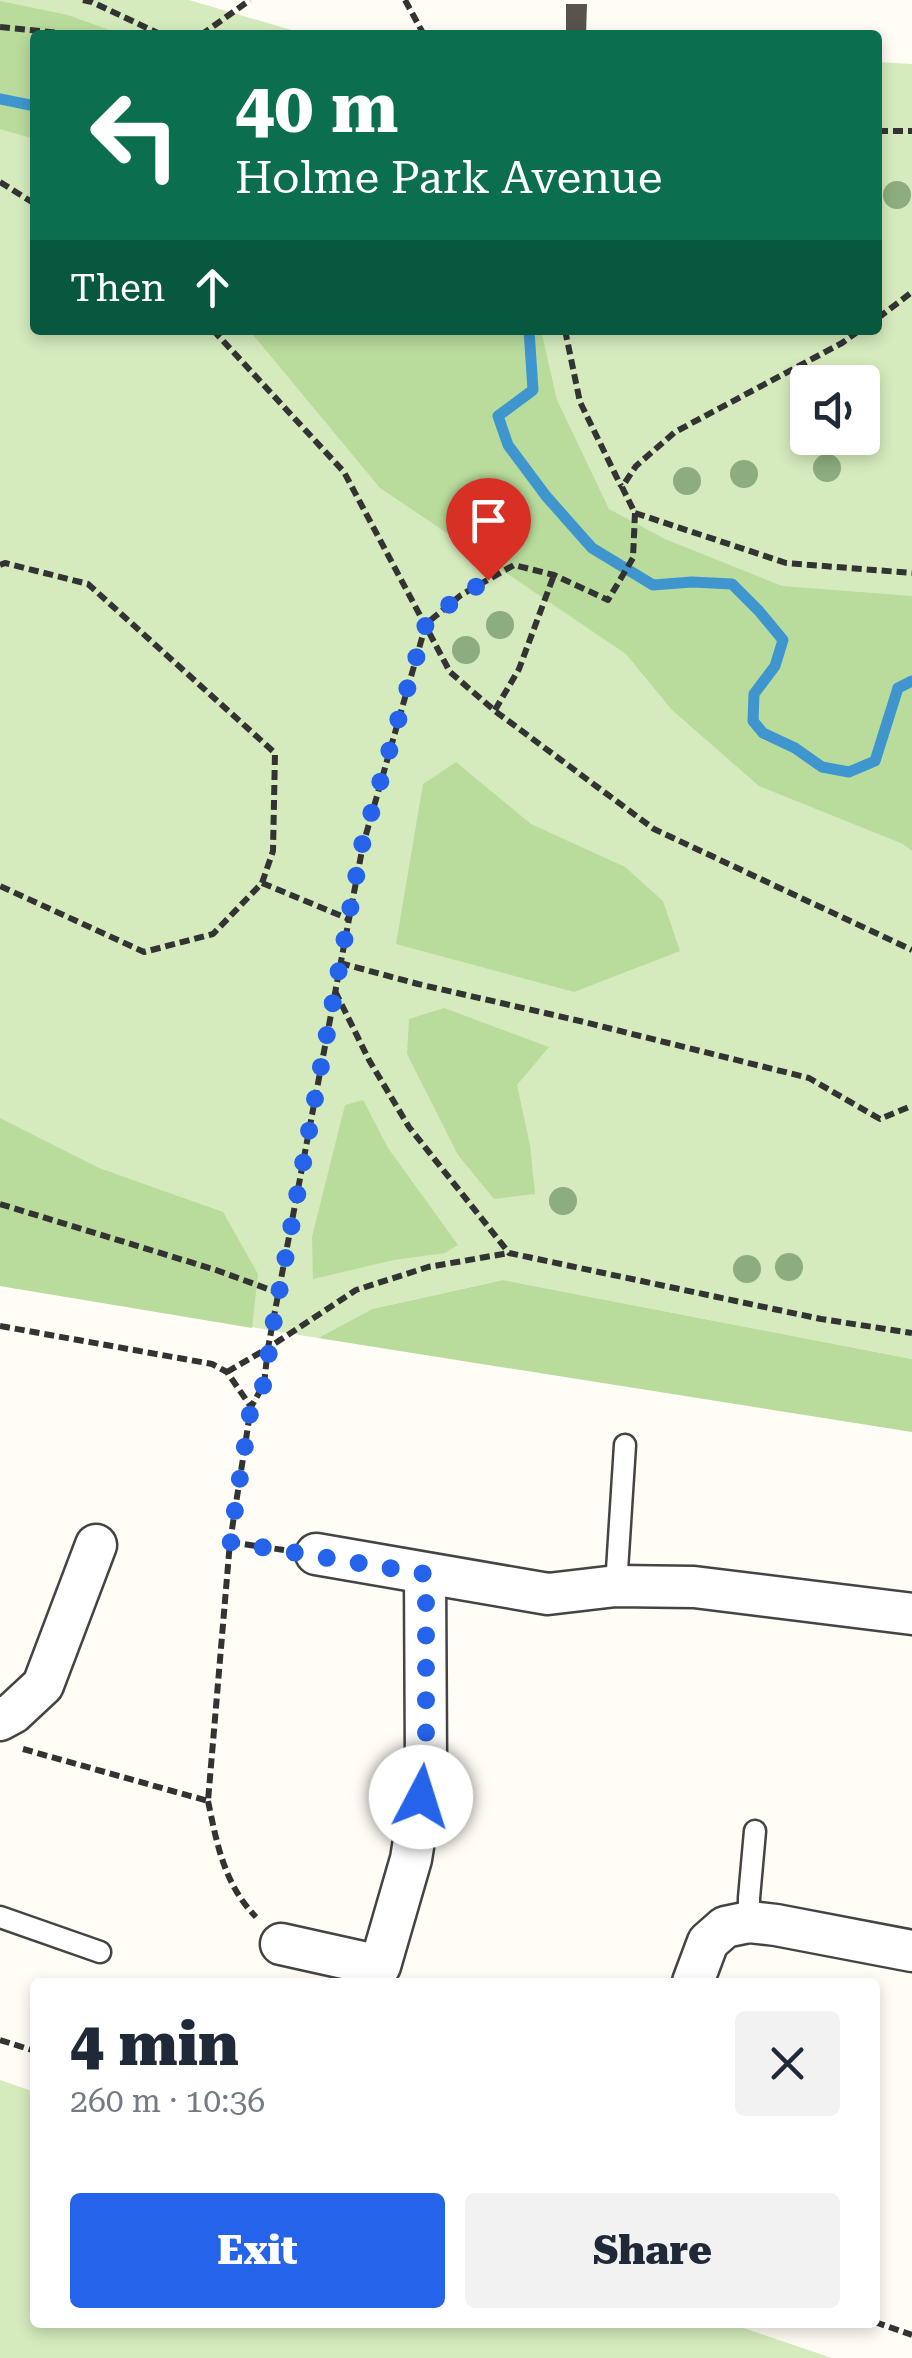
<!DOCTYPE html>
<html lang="en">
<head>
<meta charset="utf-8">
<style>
  :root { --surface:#fff; --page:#f2f2f3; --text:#1f2937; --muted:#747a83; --accent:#2563eb }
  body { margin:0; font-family:"Roboto Serif",serif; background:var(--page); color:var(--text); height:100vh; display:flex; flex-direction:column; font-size:38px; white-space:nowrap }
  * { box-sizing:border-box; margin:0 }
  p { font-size:32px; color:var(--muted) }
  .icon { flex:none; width:55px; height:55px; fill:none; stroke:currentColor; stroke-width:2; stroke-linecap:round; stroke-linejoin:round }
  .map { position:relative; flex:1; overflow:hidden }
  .drawer { position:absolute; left:30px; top:1978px; width:850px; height:350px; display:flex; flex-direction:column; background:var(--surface); border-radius:10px; box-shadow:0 5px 15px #0003 }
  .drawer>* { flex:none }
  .guide { position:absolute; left:30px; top:30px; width:852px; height:305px; border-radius:10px; box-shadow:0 5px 15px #0003; background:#0b6e4f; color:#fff; overflow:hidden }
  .buttons { position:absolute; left:790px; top:365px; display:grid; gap:20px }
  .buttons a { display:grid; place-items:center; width:90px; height:90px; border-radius:10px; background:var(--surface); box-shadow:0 5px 15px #0003; font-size:50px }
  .pin { position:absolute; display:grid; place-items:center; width:85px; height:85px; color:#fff; margin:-102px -42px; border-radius:50% 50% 50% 0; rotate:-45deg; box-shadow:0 0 10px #0007 }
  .pin .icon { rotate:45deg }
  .me { position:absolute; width:110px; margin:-55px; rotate:5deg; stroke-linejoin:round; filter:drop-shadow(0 0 8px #0008) }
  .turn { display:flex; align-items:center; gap:35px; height:210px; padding:0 40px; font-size:45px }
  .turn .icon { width:130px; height:130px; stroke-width:2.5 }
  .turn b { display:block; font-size:70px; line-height:85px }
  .then { display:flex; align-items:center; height:95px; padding:0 40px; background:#0003; gap:20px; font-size:38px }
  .round { display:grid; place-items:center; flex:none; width:105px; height:105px; border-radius:10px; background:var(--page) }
  .headline { display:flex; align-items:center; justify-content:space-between; height:170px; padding:0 40px }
  h1 { font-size:60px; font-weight:800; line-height:75px }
  .button { display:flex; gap:20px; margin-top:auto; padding:20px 40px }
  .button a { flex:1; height:115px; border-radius:10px; background:var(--accent); color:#fff; font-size:40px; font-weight:800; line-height:115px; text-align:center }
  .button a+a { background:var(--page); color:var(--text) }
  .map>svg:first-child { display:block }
  .green { fill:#d5ebbd; fill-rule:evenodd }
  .forest { fill:#b9dc9c }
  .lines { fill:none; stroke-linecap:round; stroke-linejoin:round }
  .stream { stroke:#3f96cf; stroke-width:11 }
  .building { fill:#5a524d }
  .service-casing { stroke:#444; stroke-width:25 }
  .minor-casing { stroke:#444; stroke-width:45 }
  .path { stroke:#333; stroke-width:6; stroke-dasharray:10 5; stroke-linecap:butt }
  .service { stroke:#fff; stroke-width:20 }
  .minor { stroke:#fff; stroke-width:40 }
  .tree { fill:#8dad7f }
  .route { stroke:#2563eb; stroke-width:18; stroke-dasharray:0 32.4 }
</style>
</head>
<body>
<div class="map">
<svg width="912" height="2358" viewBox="0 0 912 2358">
  <rect width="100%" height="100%" fill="#fffdf5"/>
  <g class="green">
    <path d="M0 0H189L305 34 319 35H35V330H878V62L912 64V1359L503 1280 372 1309 318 1338 0 1286ZM808 382H862V438H808Z"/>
    <path d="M0 2080 35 2092V2322H726L832 2358H0Z"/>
  </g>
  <g class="forest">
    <path d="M0 1 68 15 123 35H35V139L0 129Z"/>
    <path d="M249 330H541L557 400 609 509 665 539 782 586 912 596V851L903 844 759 786 672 710 626 654 380 488Z"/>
    <path d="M456 762 531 824 625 867 663 901 680 951 574 992 396 944 423 784Z"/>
    <path d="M444 1008 549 1047 517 1085 530 1145 535 1194 494 1199 458 1155 407 1054 409 1019Z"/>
    <path d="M363 1100 388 1148 458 1245 445 1253 394 1260 313 1279 312 1237 345 1105Z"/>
    <path d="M0 1118 99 1168 223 1212 258 1274 252 1328 0 1286Z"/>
    <path d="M503 1280 912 1359V1432L318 1338 372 1309Z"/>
  </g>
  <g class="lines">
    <g class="stream">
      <path d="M0 99 35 106"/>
      <path d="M529 330 533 390 498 416 508 445 546 496 592 548 653 585 692 582 732 584 759 611 783 640 775 666 754 694 753 721 763 733 795 748 822 767 849 772 875 761 898 688 912 681"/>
    </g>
  </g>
  <path class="building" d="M566 4H587L586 35H566Z"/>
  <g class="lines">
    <defs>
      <g id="service">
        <path d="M616 1586 625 1445"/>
        <path d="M0 1917 100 1952"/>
        <path d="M749 1922V1898L755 1831"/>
      </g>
      <g id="minor">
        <path d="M316 1554 548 1594 616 1586 694 1587 912 1614"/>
        <path d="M0 1720 13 1713 43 1685 96 1545"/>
        <path d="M281 1944 380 1966 411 1859 426 1766 425 1574"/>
        <path d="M693 1982 708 1942 725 1927 749 1922 776 1925 912 1951"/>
      </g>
    </defs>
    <use href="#service" class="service-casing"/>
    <use href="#minor" class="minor-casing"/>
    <g class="path">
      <path d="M83 0 92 2 162 35"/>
      <path d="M405 0 424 35"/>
      <path d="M0 27 79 35"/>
      <path d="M201 35 250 0"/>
      <path d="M878 131H912"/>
      <path d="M0 182 35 204"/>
      <path d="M878 318 912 292"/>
      <path d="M213 330 344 472 450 672 495 711 654 829 912 950"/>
      <path d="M565 330 580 402 621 486"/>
      <path d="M635 513 786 563 912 573"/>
      <path d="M0 565 5 563 88 584 275 753 273 851 262 883 213 934 144 952 0 886"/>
      <path d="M495 710 519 669 554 575"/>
      <path d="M262 883 349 919"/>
      <path d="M340 963 418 984 580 1021 809 1078 880 1119 909 1107 912 1108"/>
      <path d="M335 991 369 1060 409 1127 509 1253 821 1319 912 1333"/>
      <path d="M0 1204 216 1270 279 1293"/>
      <path d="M0 1326 212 1364 227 1372 251 1407"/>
      <path d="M227 1372 268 1348 363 845 426 624 461 595 514 565 554 575 608 600 633 558 635 513 622 487 636 466 675 432 842 343 860 330"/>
      <path d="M230 1542 284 1550"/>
      <path d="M23 1749 208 1801 230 1542 251 1407 264 1384 268 1348 356 1290 428 1267 509 1253"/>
      <path d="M208 1801C217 1844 224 1884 256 1917"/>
      <path d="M0 2040 35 2051"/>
      <path d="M875 2322 912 2335"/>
    </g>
    <use href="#service" class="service"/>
    <use href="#minor" class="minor"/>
  </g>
  <g class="tree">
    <circle cx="897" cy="195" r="14"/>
    <circle cx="827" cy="468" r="14"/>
    <circle cx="744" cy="474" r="14"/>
    <circle cx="687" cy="481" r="14"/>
    <circle cx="500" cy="625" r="14"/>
    <circle cx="466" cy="650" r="14"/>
    <circle cx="563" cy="1201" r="14"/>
    <circle cx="789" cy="1267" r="14"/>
    <circle cx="747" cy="1269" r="14"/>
  </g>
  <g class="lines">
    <path class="route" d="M421 1797 426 1766V1574L230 1542 251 1407 264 1384 274 1320 362 845 426 624 461 595 488 580"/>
  </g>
</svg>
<div class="buttons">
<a><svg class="icon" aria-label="sound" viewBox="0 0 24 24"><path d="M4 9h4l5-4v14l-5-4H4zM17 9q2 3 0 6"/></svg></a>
</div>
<div class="pin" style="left:488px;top:580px;background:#d93025"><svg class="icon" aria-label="arrive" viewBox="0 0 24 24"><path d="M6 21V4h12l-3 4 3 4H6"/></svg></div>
<svg class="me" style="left:421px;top:1797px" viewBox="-20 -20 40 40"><circle r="19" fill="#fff"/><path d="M0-13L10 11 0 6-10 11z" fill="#2563eb"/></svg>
<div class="guide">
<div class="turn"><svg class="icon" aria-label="left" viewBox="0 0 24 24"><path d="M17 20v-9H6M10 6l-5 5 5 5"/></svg><div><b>40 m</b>Holme Park Avenue</div></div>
<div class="then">Then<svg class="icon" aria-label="ahead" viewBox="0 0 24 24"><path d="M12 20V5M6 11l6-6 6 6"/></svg></div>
</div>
<section class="drawer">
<div class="headline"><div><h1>4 min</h1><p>260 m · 10:36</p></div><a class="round"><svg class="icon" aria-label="close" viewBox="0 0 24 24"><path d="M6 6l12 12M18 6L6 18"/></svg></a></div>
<div class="button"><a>Exit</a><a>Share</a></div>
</section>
</div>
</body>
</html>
